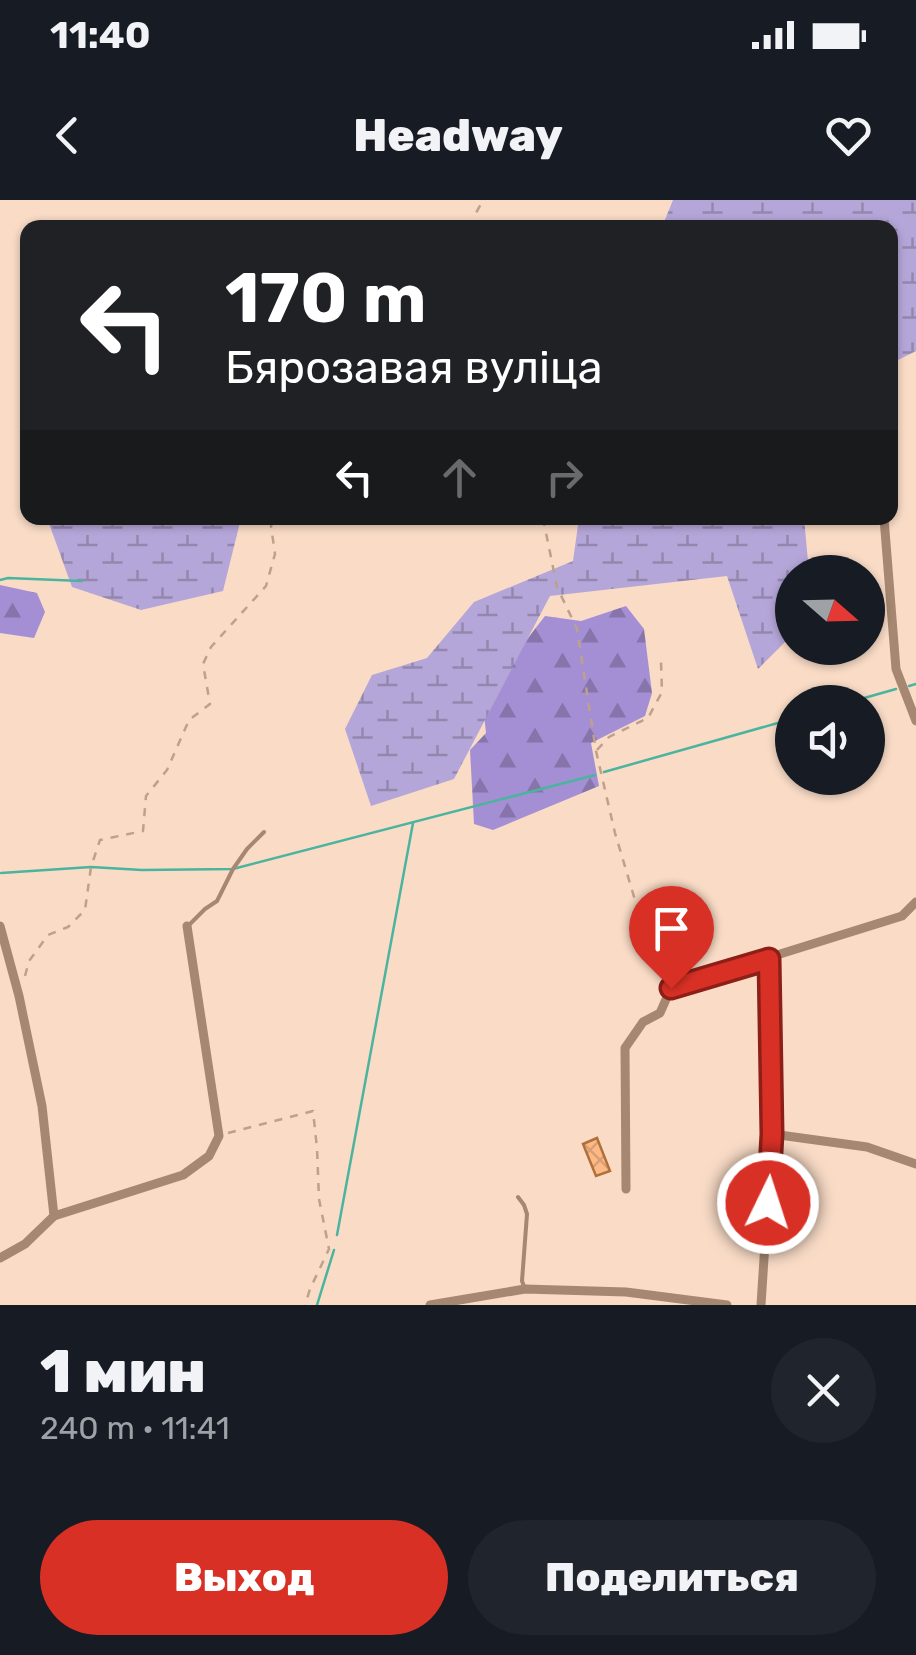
<!DOCTYPE html>
<html lang="ru">
<head>
<meta charset="utf-8">
<style>
  :root { --surface:#171b24; --page:#20242c; --text:#f1f3f6; --muted:#9ea1a6; --accent:#d93025 }
  body { margin:0; font-family:Rubik,sans-serif; background:var(--page); color:var(--text); height:100vh; display:flex; flex-direction:column; font-size:38px; white-space:nowrap }
  * { box-sizing:border-box; margin:0 }
  p { font-size:32px; color:var(--muted) }
  .icon { flex:none; width:55px; height:55px; fill:none; stroke:currentColor; stroke-width:2; stroke-linecap:round; stroke-linejoin:round }
  .map { position:relative; height:1105px; overflow:hidden }
  .panel { display:flex; flex-direction:column; background:var(--surface); flex:1 }
  .panel>* { flex:none }
  .guide { position:absolute; left:20px; top:20px; width:878px; height:305px; border-radius:20px; box-shadow:0 2px 8px #0004; background:#202124; color:#fff; overflow:hidden }
  .needle { width:65px; rotate:110deg }
  .fabs { position:absolute; left:775px; top:355px; display:grid; gap:20px }
  .fabs a { display:grid; place-items:center; width:110px; height:110px; border-radius:50%; background:var(--surface); box-shadow:0 2px 8px #0004; font-size:50px }
  .pin { position:absolute; display:grid; place-items:center; width:85px; height:85px; color:#fff; margin:-102px -42px; border-radius:50% 50% 50% 0; rotate:-45deg; box-shadow:0 0 10px #0007 }
  .pin .icon { rotate:45deg }
  .me { position:absolute; width:110px; margin:-55px; rotate:4deg; stroke-linejoin:round; filter:drop-shadow(0 0 8px #0008) }
  .turn { display:flex; align-items:center; gap:35px; height:210px; padding:0 40px; font-size:45px }
  .turn .icon { width:130px; height:130px; stroke-width:2.5 }
  .turn b { display:block; font-size:70px; line-height:85px }
  .lanes { display:flex; align-items:center; height:95px; padding:0 40px; background:#0003; justify-content:center; gap:50px; direction:ltr }
  .lanes .off { opacity:.35 }
  .round { display:grid; place-items:center; flex:none; width:105px; height:105px; border-radius:52px; background:var(--page) }
  .summary { display:flex; align-items:center; justify-content:space-between; height:170px; padding:0 40px }
  h1 { font-size:60px; font-weight:800; line-height:75px }
  .button { display:flex; gap:20px; margin-top:auto; padding:20px 40px }
  .button a { flex:1; height:115px; border-radius:60px; background:var(--accent); color:#fff; font-size:40px; font-weight:800; line-height:115px; text-align:center }
  .button a+a { background:var(--page); color:var(--text) }
  .status { display:flex; justify-content:space-between; align-items:center; height:70px; padding:0 50px; background:var(--surface); direction:ltr }
  .status svg { height:28px; fill:currentColor }
  header { display:flex; justify-content:space-between; align-items:center; height:130px; padding:0 40px; background:var(--surface); font-size:45px; font-weight:800 }
  .map>svg:first-child { display:block }
  .forest { fill:url(#forest-firs) }
  .wetland { fill:url(#wetland-marsh) }
  .lines { fill:none; stroke-linecap:round; stroke-linejoin:round }
  .stream { stroke:#4bb49f; stroke-width:2.5 }
  .building { fill:url(#building-cross-hatch); stroke:#b1703b; stroke-width:2.5 }
  .path { stroke:#bea18c; stroke-width:2.5; stroke-dasharray:8 8; stroke-linecap:butt }
  .lane { stroke:#a68872; stroke-width:4 }
  .street { stroke:#a68872; stroke-width:9 }
  .route-casing { stroke:#8d1f18; stroke-width:25 }
  .route { stroke:#d93025; stroke-width:18 }
</style>
</head>
<body>
<div class="status"><b>11:40</b><svg viewBox="0 0 49 12"><path d="M0 12V9h3v3zM5 12V6h3v6zM10 12V3h3v9zM15 12V0h3v12zM26 1h20v11H26zM47 4h2v5h-2z"/></svg></div>
<header><svg class="icon" aria-label="back" viewBox="0 0 24 24"><path d="M15 5l-7 7 7 7"/></svg>Headway<svg class="icon" aria-label="heart" viewBox="0 0 24 24"><path d="M12 20l-8-8c-3-5 5-10 8-4 3-6 11-1 8 4z"/></svg></header>
<div class="map">
<svg width="916" height="1105" viewBox="0 0 916 1105">
  <defs>
    <pattern id="forest-firs" width="22" height="20" patternUnits="userSpaceOnUse" patternTransform="scale(2.5)"><rect width="22" height="20" fill="#a48fd4"/><path d="M5 1l3.5 6h-7zM16 11l3.5 6h-7z" fill="#8774aa"/></pattern>
    <pattern id="wetland-marsh" width="20" height="14" patternUnits="userSpaceOnUse" patternTransform="scale(2.5)"><rect width="20" height="14" fill="#b5a6d9"/><path d="M1 5h8M5 5V1M11 12h8M15 12V8" fill="none" stroke="#9487ae"/></pattern>
    <pattern id="building-cross-hatch" width="8" height="8" patternUnits="userSpaceOnUse" patternTransform="scale(2.5)"><rect width="8" height="8" fill="#fdba87"/><path d="M0 0l8 8M0 8l8-8" fill="none" stroke="#daa073"/></pattern>
  </defs>
  <rect width="100%" height="100%" fill="#f9dbc6"/>
  <g class="forest">
    <path d="M0 385 37 393 45 412 34 438 0 433Z"/>
    <path d="M626 406 644 429 652 493 645 516 591 543 599 586 493 630 474 624 470 550 486 533 482 497 545 416 581 421Z"/>
  </g>
  <g class="wetland">
    <path d="M673 0H916V151L890 164V28L662 27Z"/>
    <path d="M47 318H241L223 391 141 410 72 387Z"/>
    <path d="M579 318H804L809 372H792V435L758 469 727 376 550 396 454 579 371 606 345 529 372 475 427 458 474 402 573 361Z"/>
  </g>
  <g class="lines">
    <g class="stream">
      <path d="M0 380 8 378 82 381"/>
      <path d="M909 486 916 484"/>
      <path d="M850 502 896 489"/>
      <path d="M604 572 792 519"/>
      <path d="M1 673 91 667 142 670 233 669 595 575"/>
      <path d="M337 1035 413 623"/>
      <path d="M317 1105 334 1050"/>
    </g>
  </g>
  <path class="building" d="M597 938 610 971 596 976 583 944Z"/>
  <g class="lines">
    <g class="path">
      <path d="M479 28 476 13 483 0"/>
      <path d="M543 318 557 387 577 429 596 551 615 633 649 747 666 778"/>
      <path d="M597 550 609 537 648 518 662 492 661 462"/>
      <path d="M25 776 29 761 48 735 68 727 85 710 91 667 100 640 143 631 146 596 167 570 189 520 210 504 203 464 211 447 266 386 275 354 271 326 274 318"/>
      <path d="M228 933 313 911 317 948 319 999 329 1049 310 1089 305 1105"/>
    </g>
    <g class="lane">
      <path d="M190 724 205 709 217 701 233 669 247 649 264 632"/>
      <path d="M518 997 524 1005 527 1014 522 1081 525 1089"/>
    </g>
    <g class="street">
      <path d="M884 318 896 469 916 521"/>
      <path d="M0 726 19 796 42 906 54 1016"/>
      <path d="M772 934 867 947 916 964"/>
      <path d="M626 989 625 848 643 822 660 813 671 788 902 716 916 702"/>
      <path d="M0 1058 25 1044 54 1016 183 975 209 956 219 936 187 726"/>
      <path d="M430 1105 525 1089 626 1092 727 1105"/>
      <path d="M761 1105 772 934 769 759"/>
    </g>
  </g>
  <g class="lines">
    <defs>
      <path id="route" d="M671 788 769 759 772 934 768 1003"/>
    </defs>
    <use href="#route" class="route-casing"/>
    <use href="#route" class="route"/>
  </g>
</svg>
<div class="fabs">
<a><svg class="needle" viewBox="-14 -14 28 28"><path d="M0-13l5 13h-10z" fill="#e53935"/><path d="M0 13l5-13h-10z" fill="#9ea1a6"/></svg></a>
<a><svg class="icon" aria-label="sound" viewBox="0 0 24 24"><path d="M4 9h4l5-4v14l-5-4H4zM17 9q2 3 0 6"/></svg></a>
</div>
<div class="pin" style="left:671px;top:788px;background:#d93025"><svg class="icon" aria-label="arrive" viewBox="0 0 24 24"><path d="M6 21V4h12l-3 4 3 4H6"/></svg></div>
<svg class="me" style="left:768px;top:1003px" viewBox="-20 -20 40 40"><circle r="17" fill="#d93025" stroke="#fff" stroke-width="3"/><path d="M0-11L8 9 0 5-8 9z" fill="#fff"/></svg>
<div class="guide">
<div class="turn"><svg class="icon" aria-label="left" viewBox="0 0 24 24"><path d="M17 20v-9H6M10 6l-5 5 5 5"/></svg><div><b>170 m</b>Бярозавая вуліца</div></div>
<div class="lanes"><svg class="icon" aria-label="left" viewBox="0 0 24 24"><path d="M17 20v-9H6M10 6l-5 5 5 5"/></svg><svg class="icon off" aria-label="ahead" viewBox="0 0 24 24"><path d="M12 20V5M6 11l6-6 6 6"/></svg><svg class="icon off" aria-label="right" viewBox="0 0 24 24"><path d="M7 20v-9h11M14 6l5 5-5 5"/></svg></div>
</div>
</div>
<section class="panel">
<div class="summary"><div><h1>1 мин</h1><p>240 m · 11:41</p></div><a class="round"><svg class="icon" aria-label="close" viewBox="0 0 24 24"><path d="M6 6l12 12M18 6L6 18"/></svg></a></div>
<div class="button"><a>Выход</a><a>Поделиться</a></div>
</section>
</body>
</html>
